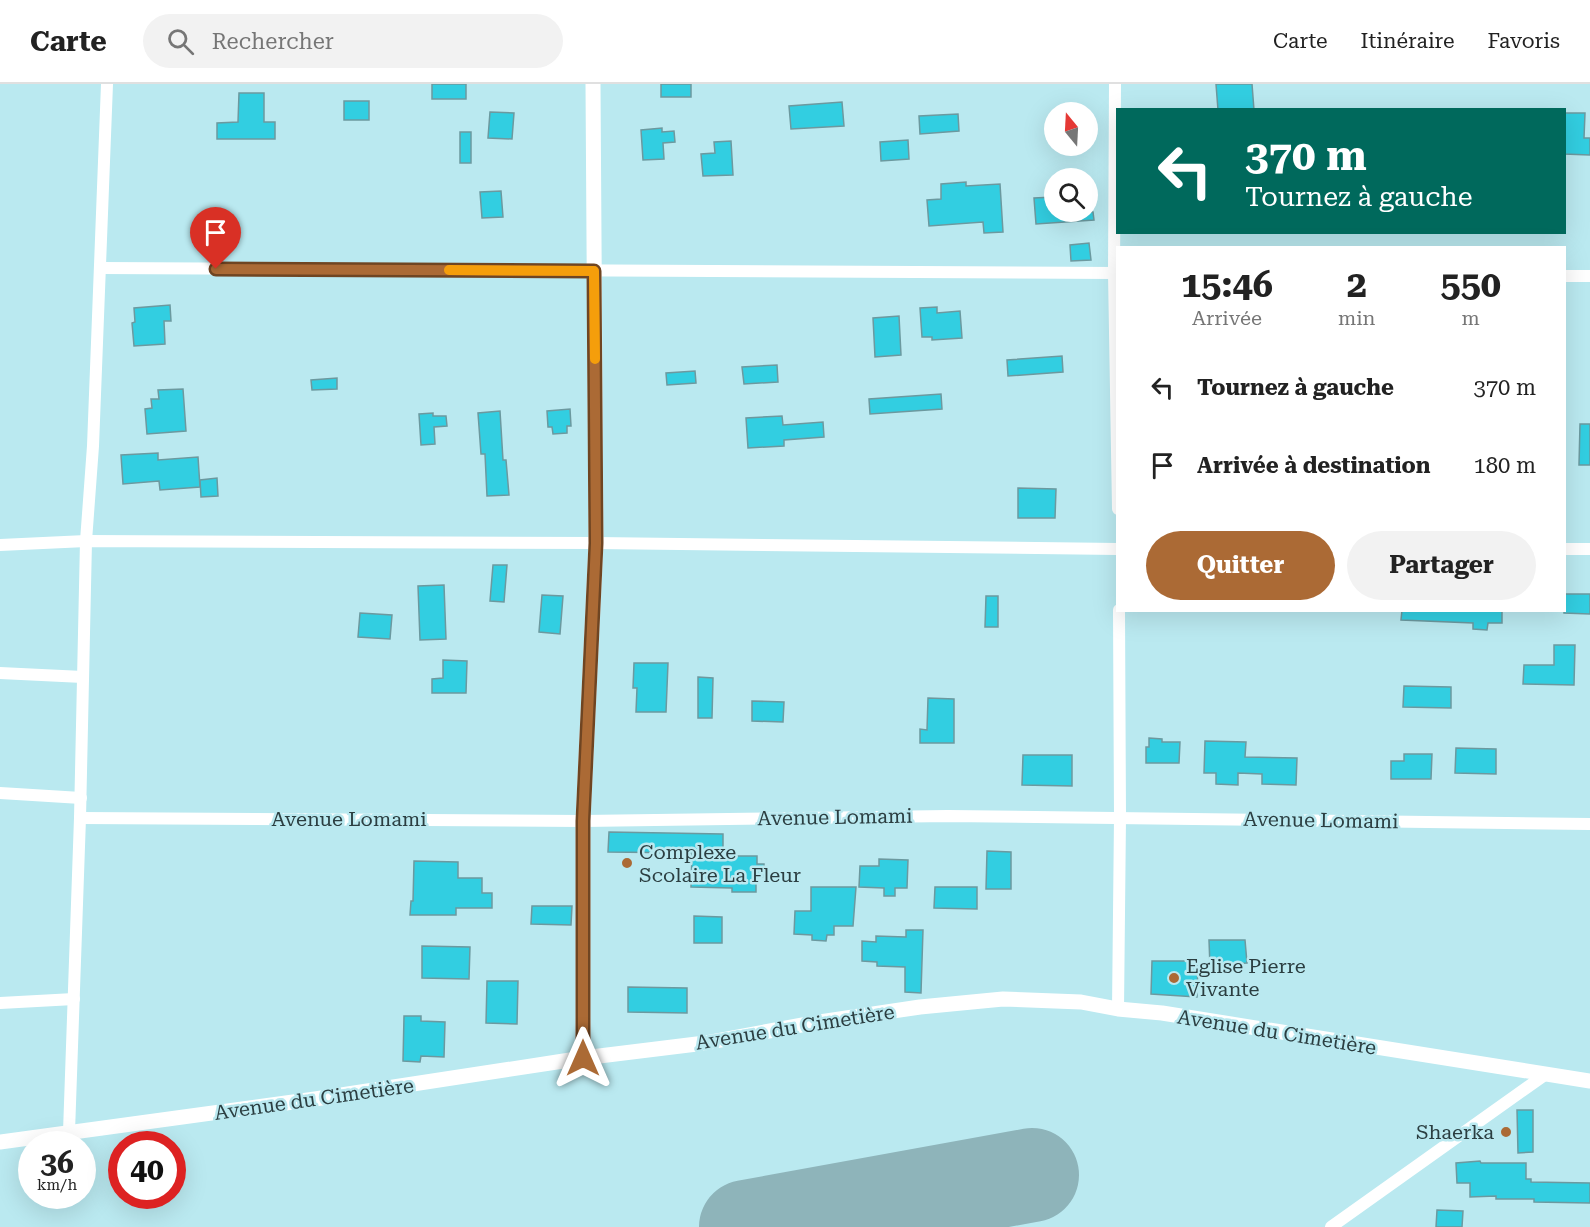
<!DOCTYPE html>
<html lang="fr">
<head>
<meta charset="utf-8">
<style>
  :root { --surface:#fff; --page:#f2f2f2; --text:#222; --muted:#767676; --line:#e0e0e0; --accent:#ab6a35 }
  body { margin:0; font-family:"Roboto Serif",serif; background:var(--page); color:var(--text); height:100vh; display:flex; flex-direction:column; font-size:22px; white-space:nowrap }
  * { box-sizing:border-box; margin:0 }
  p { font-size:20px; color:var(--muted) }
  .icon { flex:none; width:33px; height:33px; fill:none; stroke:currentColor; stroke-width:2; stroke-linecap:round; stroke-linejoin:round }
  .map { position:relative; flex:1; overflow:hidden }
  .details { position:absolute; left:1116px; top:162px; width:450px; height:366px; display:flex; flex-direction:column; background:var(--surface); border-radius:0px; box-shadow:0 6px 24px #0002 }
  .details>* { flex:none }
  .top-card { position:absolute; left:1116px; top:24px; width:450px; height:126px; border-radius:0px; box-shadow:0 6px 24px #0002; background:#00695c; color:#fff; overflow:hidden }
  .needle { width:39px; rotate:342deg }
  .fabs { position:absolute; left:1044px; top:18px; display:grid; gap:12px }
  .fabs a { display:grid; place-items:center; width:54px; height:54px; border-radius:50%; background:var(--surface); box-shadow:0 6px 24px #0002; font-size:30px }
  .speed { position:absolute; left:18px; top:1047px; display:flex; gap:12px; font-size:30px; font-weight:700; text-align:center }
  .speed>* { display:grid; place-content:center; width:78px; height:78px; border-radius:50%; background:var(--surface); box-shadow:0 6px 24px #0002; line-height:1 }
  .speed small { font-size:15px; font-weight:400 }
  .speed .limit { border:9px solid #d22; background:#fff; color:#111 }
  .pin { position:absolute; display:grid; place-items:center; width:51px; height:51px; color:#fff; margin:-62px -26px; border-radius:50% 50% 50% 0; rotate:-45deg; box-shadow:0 0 6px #0007 }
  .pin .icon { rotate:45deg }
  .me { position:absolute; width:66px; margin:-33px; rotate:0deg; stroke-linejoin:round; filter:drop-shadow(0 0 4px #0008) }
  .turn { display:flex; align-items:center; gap:21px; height:126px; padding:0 30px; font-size:27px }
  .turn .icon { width:78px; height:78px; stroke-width:2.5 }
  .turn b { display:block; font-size:42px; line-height:51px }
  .eta { display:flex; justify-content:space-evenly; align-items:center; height:102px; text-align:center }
  .eta b { font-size:36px; font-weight:700; line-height:42px }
  .button { display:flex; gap:12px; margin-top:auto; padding:12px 30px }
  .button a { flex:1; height:69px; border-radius:36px; background:var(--accent); color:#fff; font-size:24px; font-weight:700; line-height:69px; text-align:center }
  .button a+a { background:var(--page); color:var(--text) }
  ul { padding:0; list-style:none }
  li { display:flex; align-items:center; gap:18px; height:78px; padding:0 30px }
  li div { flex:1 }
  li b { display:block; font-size:22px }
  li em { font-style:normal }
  header { display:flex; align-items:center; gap:36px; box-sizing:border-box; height:84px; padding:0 30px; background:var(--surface); border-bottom:2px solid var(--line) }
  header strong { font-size:28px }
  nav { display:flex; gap:33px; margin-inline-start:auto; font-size:21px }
  .search { width:420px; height:54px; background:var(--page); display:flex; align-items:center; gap:15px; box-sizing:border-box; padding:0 21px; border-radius:33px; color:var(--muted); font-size:22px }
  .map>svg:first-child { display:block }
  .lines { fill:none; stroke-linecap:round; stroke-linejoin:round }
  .runway { stroke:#8eb4ba; stroke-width:94 }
  .building { fill:#32cee1; stroke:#6c999f; stroke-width:1.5 }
  .minor { stroke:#fff; stroke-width:12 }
  .tertiary { stroke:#fff; stroke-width:15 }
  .route-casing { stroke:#6f4522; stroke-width:15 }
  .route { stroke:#ab6a35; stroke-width:10 }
  .slow { stroke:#f59e0b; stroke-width:10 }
  .poi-dot { fill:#ab6a35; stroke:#bae9f0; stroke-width:2 }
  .labels { text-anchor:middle; stroke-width:5; stroke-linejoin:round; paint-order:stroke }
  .street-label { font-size:20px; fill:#2b3e41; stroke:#bae9f0 }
  .poi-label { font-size:20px; fill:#2b3e41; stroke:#bae9f0; text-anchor:start }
</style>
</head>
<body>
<header>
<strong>Carte</strong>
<div class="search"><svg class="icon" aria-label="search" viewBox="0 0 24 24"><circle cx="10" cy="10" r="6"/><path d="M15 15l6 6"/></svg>Rechercher</div>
<nav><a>Carte</a><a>Itinéraire</a><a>Favoris</a></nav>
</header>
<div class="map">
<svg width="1590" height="1143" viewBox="0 0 1590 1143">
  <rect width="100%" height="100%" fill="#bae9f0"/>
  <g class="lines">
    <path class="runway" d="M746 1143 1032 1091"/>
  </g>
  <g class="building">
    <rect x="432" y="0" width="34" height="15"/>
    <rect x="661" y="0" width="30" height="13"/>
    <path d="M1216 0H1252L1254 26H1218Z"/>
    <path d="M239 9H264V38H275V55H217V39L238 38Z"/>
    <rect x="344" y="17" width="25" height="19"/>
    <path d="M842 18 844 42 791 45 789 22Z"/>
    <path d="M490 28 514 29 512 55 488 54Z"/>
    <path d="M1564 29H1585L1584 54H1590V71L1564 70Z"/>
    <path d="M958 30 959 47 920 50 919 32Z"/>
    <path d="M662 44V48L674 47 675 58 663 59 664 75 643 76 641 46Z"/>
    <rect x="460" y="48" width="11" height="31"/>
    <path d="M908 56 909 75 881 77 880 58Z"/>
    <path d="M731 57 733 91 703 92 701 70 715 69 714 58Z"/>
    <path d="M966 98V102L1000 100 1003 148 984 149 983 138 929 142 927 116 941 115V100Z"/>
    <path d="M501 107 503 133 482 134 480 108Z"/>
    <path d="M1054 113V128H1093L1094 136 1036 140 1034 114Z"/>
    <path d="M1089 159 1091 176 1071 177 1070 161Z"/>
    <path d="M170 221 171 237H164L165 260 134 262 132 239 135 238 134 224Z"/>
    <path d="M937 223V229L960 227 962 254 932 256V253H922L920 224Z"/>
    <path d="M899 232 901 271 875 273 873 234Z"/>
    <path d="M1062 272 1063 288 1008 292 1007 276Z"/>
    <path d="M777 281 778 298 744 300 742 283Z"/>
    <path d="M695 287 696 299 667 301 666 289Z"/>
    <path d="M337 294V305L312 306 311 296Z"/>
    <path d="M183 305 186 347 147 350 145 325 152 324 151 315H159L158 306Z"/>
    <path d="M941 310 942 325 870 330 869 315Z"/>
    <path d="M570 325 571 342H567V349L553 350 552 343H548L547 327Z"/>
    <path d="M500 327 503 376H506L509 411 487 412 485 370H481L478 329Z"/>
    <path d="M433 329V332H446L447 342 434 343 435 360 421 361 419 330Z"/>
    <path d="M782 332 783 341 823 338 824 353 784 356V362L748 364 746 334Z"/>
    <path d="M1580 340H1590V381H1579Z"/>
    <path d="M158 369V376L198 373 200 403 160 406 159 397 123 400 121 371Z"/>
    <path d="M217 394 218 412 201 413 200 396Z"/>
    <path d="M1018 404 1056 405 1055 434H1018Z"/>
    <path d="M493 481H507L504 518 490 517Z"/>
    <path d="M444 501 446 555 420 556 418 502Z"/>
    <path d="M1564 510H1590V530L1564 529Z"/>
    <path d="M542 511 563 512 560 550 539 548Z"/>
    <path d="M986 512H998V543H985Z"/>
    <path d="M1402 526H1502V539H1488L1487 546 1473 545V539L1401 536Z"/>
    <path d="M360 529 392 531 390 555 358 553Z"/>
    <path d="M1554 561H1575L1574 601 1523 600 1524 581H1554Z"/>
    <path d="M443 576 467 577 466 609H432V595L443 594Z"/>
    <path d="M634 579H668L666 628H636L637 604H633Z"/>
    <path d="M698 593 713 594 712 634H698Z"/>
    <path d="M1404 602 1451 603V624L1403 623Z"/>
    <path d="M928 614 954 615V659H920V645L927 646Z"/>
    <path d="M752 617 784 618 783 638 752 637Z"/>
    <path d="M1149 654 1162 655V658H1180L1179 679H1146V663H1149Z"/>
    <path d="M1205 657 1246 658 1245 673 1297 674 1296 701 1262 700V690L1238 689V701L1216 700V689H1204Z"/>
    <path d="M1456 664 1496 665V690L1455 689Z"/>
    <path d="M1404 670H1432L1431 695H1391V677H1404Z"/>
    <path d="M1023 671H1072V702L1022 701Z"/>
    <path d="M609 748 723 750V772H757V780H764V793H756V808H732V804L691 803 692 769 608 768Z"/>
    <path d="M987 767 1011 768V805H986Z"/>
    <path d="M879 775 908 776 907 804H895V812H884V804L859 803 860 782H879Z"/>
    <path d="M414 777 458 778V794H482V809H492V824H456V831H410L411 817H413Z"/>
    <path d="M811 803H856L853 842H834V851H827L826 857 812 856V851L794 850 795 827H811Z"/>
    <path d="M935 803H977V825L934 824Z"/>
    <path d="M532 822H572L571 841 531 840Z"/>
    <path d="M694 832 722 833V859H694Z"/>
    <path d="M906 846H923L921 909 905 908V883L877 882V878L862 877V857L876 858V852L906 853Z"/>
    <path d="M1209 856H1245L1247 879 1221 880 1217 885 1210 883Z"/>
    <path d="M422 862 470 863 469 895 422 894Z"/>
    <path d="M1152 877H1198L1197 913 1151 910Z"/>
    <path d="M487 897H518L517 940 486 939Z"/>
    <path d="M628 903 687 904V929L628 928Z"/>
    <path d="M404 932H421V937L445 938 444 973 421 972 420 978 403 977Z"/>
    <path d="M1517 1026H1533V1068L1518 1069Z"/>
    <path d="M1480 1077 1481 1079H1526V1095H1531V1098L1590 1099V1119L1534 1118V1115H1496V1112L1470 1113V1099H1457L1456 1079Z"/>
    <path d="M1437 1126 1463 1127 1462 1143H1436Z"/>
  </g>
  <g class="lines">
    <g class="minor">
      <path d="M1115 0 1114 189 1118 425"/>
      <path d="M101 184 1118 189"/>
      <path d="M1564 192H1590"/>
      <path d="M0 461 86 457 596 459 1118 465"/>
      <path d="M1564 465H1590"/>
      <path d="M0 589 83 593"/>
      <path d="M0 709 81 714"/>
      <path d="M80 734 583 737 948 732 1590 740"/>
      <path d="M0 919 74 915"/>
      <path d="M1118 925 1120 733 1119 526"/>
      <path d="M69 1048 80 734 86 457 93 362 107 0"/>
      <path d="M1331 1143 1546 990"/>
    </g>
    <g class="tertiary">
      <path d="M583 974V737L596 459 593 0"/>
      <path d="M0 1058 315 1015 583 974 705 959 813 939 920 923 1003 915 1081 918 1118 925 1162 929 1590 997"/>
    </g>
  </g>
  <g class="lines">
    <defs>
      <path id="route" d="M216 185 594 187 596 459 583 737V974"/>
    </defs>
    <use href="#route" class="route-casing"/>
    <use href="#route" class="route"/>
    <path class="slow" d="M449 186 594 187 595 275"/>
  </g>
  <g class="poi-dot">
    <circle cx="627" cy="779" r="6"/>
    <circle cx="1174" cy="894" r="6"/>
    <circle cx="1506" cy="1048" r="6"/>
  </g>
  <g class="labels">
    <g class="street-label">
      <text transform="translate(835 733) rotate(-1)" y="7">Avenue Lomami</text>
      <text x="349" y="742">Avenue Lomami</text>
      <text transform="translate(1321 736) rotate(1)" y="7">Avenue Lomami</text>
      <text transform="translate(795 943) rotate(-9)" y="7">Avenue du Cimetière</text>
      <text transform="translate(1277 948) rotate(9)" y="7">Avenue du Cimetière</text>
      <text transform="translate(314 1015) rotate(-8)" y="7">Avenue du Cimetière</text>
    </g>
    <g class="poi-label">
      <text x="639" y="775">Complexe<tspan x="639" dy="23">Scolaire La Fleur</tspan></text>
      <text x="1186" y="889">Eglise Pierre<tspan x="1186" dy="23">Vivante</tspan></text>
      <text x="1494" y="1055" text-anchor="end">Shaerka</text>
    </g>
  </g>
</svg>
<div class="fabs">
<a><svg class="needle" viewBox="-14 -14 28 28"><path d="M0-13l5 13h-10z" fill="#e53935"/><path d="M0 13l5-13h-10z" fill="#767676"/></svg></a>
<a><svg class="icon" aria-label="search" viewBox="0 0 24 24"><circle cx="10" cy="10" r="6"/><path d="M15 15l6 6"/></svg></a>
</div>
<div class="speed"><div>36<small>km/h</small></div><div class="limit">40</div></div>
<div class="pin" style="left:216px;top:185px;background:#d93025"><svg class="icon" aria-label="arrive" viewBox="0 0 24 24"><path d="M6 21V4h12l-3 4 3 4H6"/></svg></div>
<svg class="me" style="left:583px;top:974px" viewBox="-20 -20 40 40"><path d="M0-17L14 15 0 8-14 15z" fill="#ab6a35" stroke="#fff" stroke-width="4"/></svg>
<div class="top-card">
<div class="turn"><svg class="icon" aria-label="left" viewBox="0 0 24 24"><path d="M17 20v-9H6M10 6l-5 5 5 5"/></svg><div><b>370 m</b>Tournez à gauche</div></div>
</div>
<section class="details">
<div class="eta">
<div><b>15:46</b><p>Arrivée</p></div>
<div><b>2</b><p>min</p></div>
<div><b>550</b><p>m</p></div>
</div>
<ul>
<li><svg class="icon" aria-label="left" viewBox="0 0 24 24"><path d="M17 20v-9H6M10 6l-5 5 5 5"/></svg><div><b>Tournez à gauche</b></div><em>370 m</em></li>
<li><svg class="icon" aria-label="arrive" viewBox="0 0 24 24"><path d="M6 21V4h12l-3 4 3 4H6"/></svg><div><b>Arrivée à destination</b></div><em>180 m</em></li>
</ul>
<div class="button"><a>Quitter</a><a>Partager</a></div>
</section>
</div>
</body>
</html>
